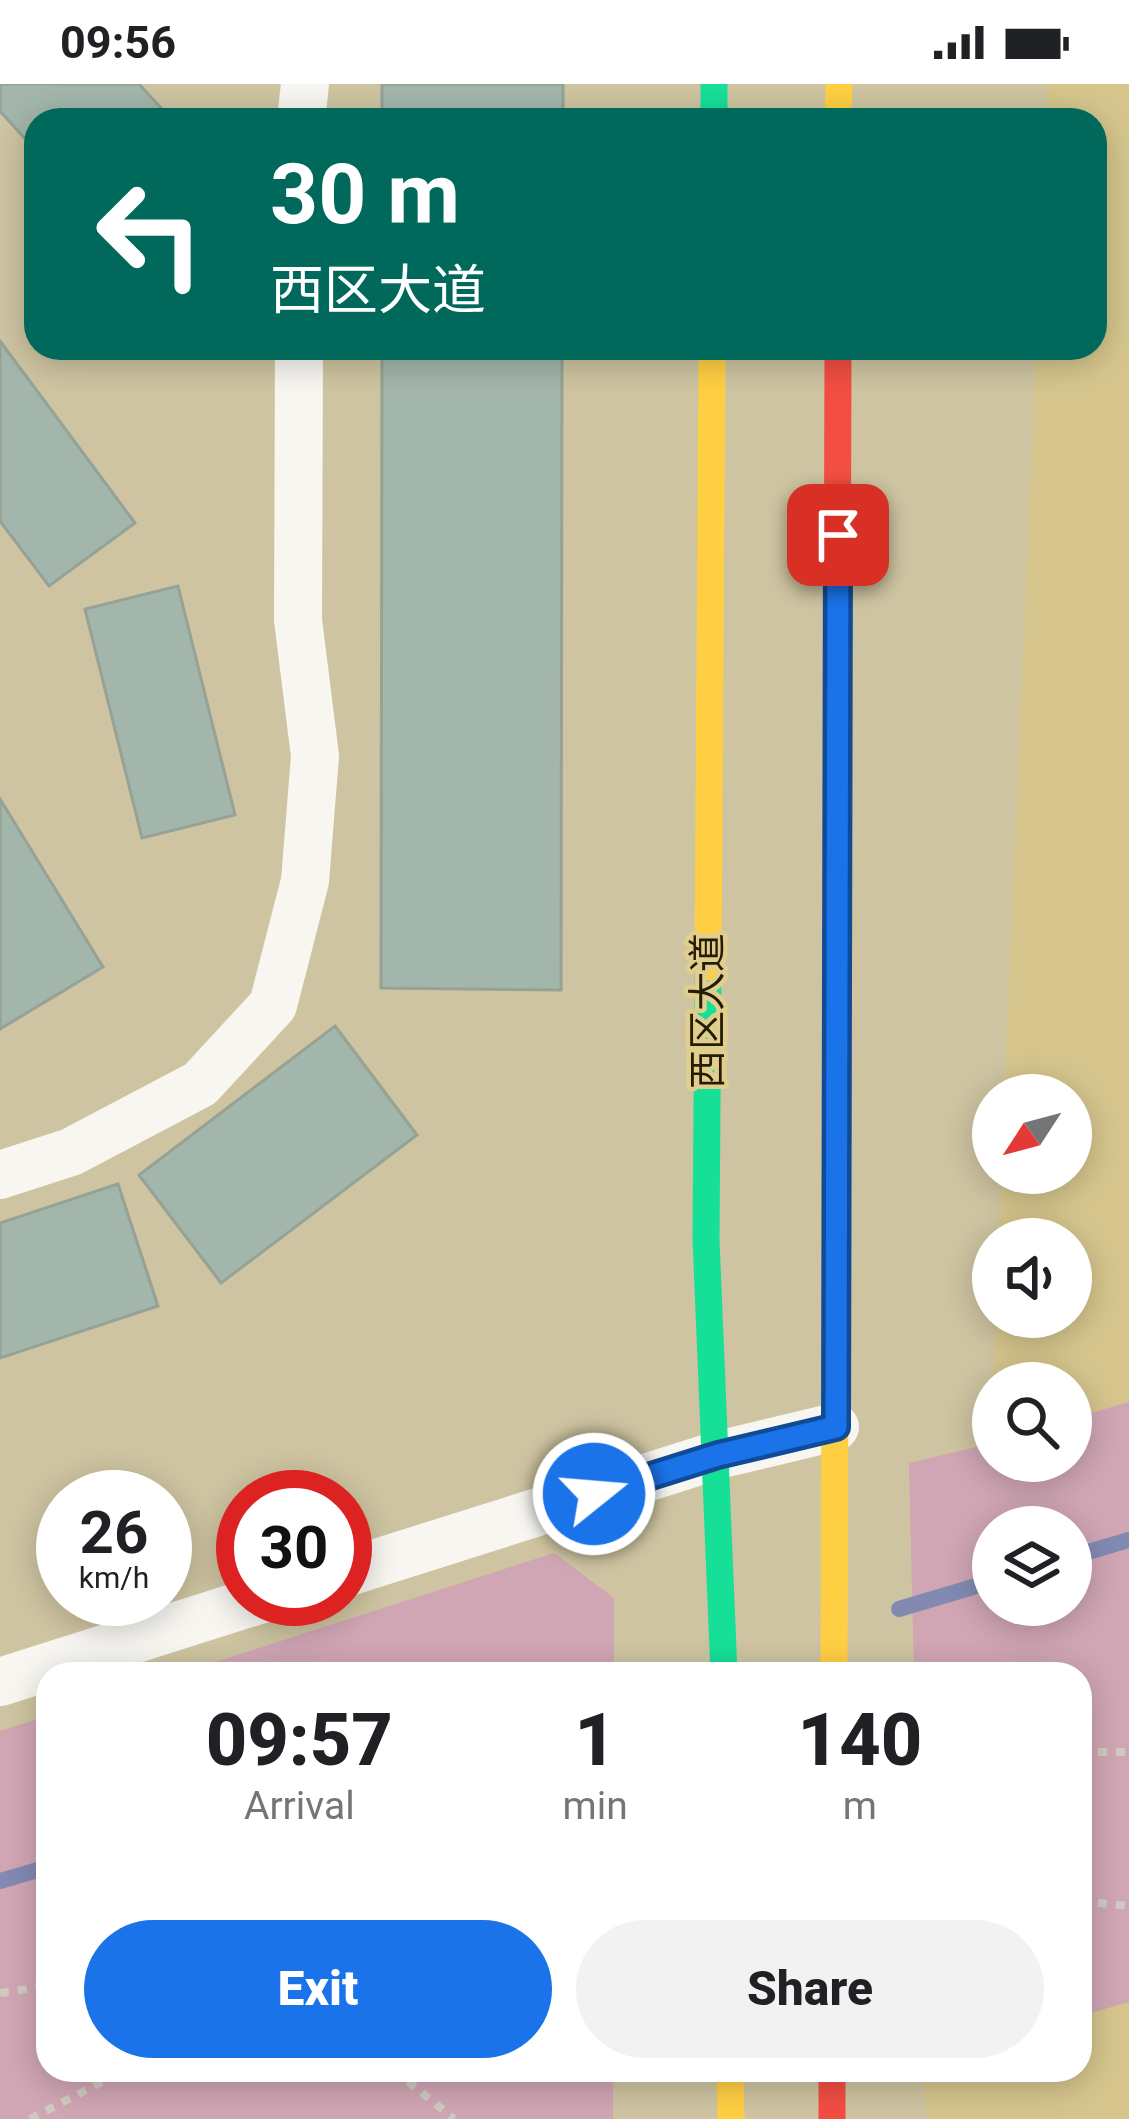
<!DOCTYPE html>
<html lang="en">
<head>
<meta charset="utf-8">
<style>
  :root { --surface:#fff; --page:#f2f2f2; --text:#202124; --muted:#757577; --accent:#1a73e8 }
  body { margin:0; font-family:Roboto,"Noto Sans SC",sans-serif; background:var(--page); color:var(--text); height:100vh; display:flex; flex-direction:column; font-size:45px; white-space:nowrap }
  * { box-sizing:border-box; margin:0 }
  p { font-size:39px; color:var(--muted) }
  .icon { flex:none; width:66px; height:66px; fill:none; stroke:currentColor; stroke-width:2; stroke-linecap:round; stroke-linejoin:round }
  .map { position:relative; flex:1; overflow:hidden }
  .panel { position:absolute; left:36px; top:1578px; width:1056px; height:420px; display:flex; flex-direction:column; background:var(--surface); border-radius:36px; box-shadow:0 6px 30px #0003 }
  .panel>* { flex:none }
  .top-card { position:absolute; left:24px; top:24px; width:1083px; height:252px; border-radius:36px; box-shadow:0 6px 30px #0003; background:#00695c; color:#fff; overflow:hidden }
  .needle { width:78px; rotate:234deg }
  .buttons { position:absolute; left:972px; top:990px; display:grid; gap:24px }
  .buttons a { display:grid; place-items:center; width:120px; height:120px; border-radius:50%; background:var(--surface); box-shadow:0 6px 30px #0003; font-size:60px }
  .speed { position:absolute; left:36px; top:1386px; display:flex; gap:24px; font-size:60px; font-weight:700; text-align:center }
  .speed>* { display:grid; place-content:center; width:156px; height:156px; border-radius:50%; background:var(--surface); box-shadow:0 6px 30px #0003; line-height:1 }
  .speed small { font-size:30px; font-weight:400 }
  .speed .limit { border:18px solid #d22; background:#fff; color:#111 }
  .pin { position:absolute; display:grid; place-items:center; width:102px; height:102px; color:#fff; margin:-51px; border-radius:24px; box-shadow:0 6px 18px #0006 }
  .me { position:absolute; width:132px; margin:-66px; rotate:73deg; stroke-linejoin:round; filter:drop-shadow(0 0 9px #0008) }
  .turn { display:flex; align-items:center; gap:42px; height:252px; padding:0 48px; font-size:54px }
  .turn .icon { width:156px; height:156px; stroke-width:2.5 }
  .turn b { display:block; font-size:84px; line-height:102px }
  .eta { display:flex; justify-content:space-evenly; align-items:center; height:204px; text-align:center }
  .eta b { font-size:72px; font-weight:800; line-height:84px }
  .cta { display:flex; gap:24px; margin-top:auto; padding:24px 48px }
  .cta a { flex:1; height:138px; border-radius:72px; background:var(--accent); color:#fff; font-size:48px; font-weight:800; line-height:138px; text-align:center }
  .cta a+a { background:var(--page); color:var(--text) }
  .status { display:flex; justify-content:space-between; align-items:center; height:84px; padding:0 60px; background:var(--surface); direction:ltr }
  .status svg { height:33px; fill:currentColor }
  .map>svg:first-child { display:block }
  .built { fill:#d5c58d }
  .green { fill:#d0a5b4; fill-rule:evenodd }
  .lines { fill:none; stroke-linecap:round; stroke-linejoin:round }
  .stream { stroke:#838ab2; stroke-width:16 }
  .building { fill:#a3b6ab; stroke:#96a296; stroke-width:3 }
  .path { stroke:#cecabf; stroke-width:8; stroke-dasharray:9 9; stroke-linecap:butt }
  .street { stroke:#f8f6f1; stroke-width:48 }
  .fast { stroke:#16e098; stroke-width:27 }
  .slow { stroke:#ffcf43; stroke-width:27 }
  .jam { stroke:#f24e42; stroke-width:27 }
  .route-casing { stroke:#114b97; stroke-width:30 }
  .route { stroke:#1a73e8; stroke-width:21 }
  .labels { text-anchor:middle; stroke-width:9; stroke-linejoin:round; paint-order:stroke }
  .street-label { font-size:39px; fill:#241d03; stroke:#e1ce8e }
</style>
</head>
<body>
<div class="status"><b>09:56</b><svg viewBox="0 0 49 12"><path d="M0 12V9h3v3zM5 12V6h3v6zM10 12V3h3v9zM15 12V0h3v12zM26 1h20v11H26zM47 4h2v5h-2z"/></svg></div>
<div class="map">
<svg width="1129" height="2035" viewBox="0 0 1129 2035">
  <rect width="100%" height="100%" fill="#cec4a1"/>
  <g class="built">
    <path d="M1047 0H1129V1318L1071 1335V1299H993L990 1360 995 1233H1071V1155H998L1001 1089H1071V1011H1004L1036 264H1095V36H1045Z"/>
    <path d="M1129 1918V2035H927L923 1986H1080V1932Z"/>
  </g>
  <g class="green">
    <path d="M1129 1318V1918L1080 1932V1590H914L909 1379 993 1359V1377H1071V1335ZM993 1443H1071V1521H993Z"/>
    <path d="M554 1469 614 1514V1590H178Z"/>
    <path d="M48 1632V1986H613V2035H0V1647Z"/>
  </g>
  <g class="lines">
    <g class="stream">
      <path d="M1071 1473 1129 1456"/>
      <path d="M899 1525 993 1497"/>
      <path d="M0 1797 48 1783"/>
    </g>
  </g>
  <g class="building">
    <path d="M0 0H139L172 36H36V67L0 27Z"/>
    <rect x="382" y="0" width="181" height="36"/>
    <path d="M0 257 135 439 49 502 0 437Z"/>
    <path d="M382 264H562L561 906 381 904Z"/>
    <path d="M178 502 235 731 142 754 85 525Z"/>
    <path d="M0 715 103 883 0 945Z"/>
    <path d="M335 942 417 1051 221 1199 139 1091Z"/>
    <path d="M118 1100 158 1222 0 1274V1139Z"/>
  </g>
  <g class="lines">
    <g class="path">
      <path d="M1080 1668H1129"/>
      <path d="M1080 1817 1129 1822"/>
      <path d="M0 1909 48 1902"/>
      <path d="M394 1986 454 2035"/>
      <path d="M30 2035 125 1986"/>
    </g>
    <g class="street">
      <path d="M301 36 305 0"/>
      <path d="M0 1091 71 1068 200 1000 273 921 305 797 315 672 298 536 299 264"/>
      <path d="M345 1489 718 1371 835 1343"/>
      <path d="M0 1598 262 1515"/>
    </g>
    <g class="fast">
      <path d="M714 0V36"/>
      <path d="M708 883 706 1155 724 1590"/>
    </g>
    <g class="slow">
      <path d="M838 36 839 0"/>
      <path d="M708 883 712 264"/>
      <path d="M834 1590 837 628"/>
      <path d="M730 1986 731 2035"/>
    </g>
    <g class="jam">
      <path d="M837 628 838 264"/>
      <path d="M832 1986V2035"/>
    </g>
  </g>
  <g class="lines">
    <defs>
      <path id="route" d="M594 1410 718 1371 836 1343 838 451"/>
    </defs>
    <use href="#route" class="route-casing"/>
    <use href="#route" class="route"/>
  </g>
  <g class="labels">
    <g class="street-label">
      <text transform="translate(707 927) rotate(-90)" y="14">西区大道</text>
    </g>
  </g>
</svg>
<div class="buttons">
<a><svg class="needle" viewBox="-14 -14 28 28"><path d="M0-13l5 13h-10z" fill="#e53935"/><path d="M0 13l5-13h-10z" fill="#757577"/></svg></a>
<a><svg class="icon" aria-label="sound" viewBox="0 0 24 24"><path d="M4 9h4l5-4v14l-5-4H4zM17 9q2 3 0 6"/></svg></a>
<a><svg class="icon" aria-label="search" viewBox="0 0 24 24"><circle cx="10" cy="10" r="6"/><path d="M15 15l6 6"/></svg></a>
<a><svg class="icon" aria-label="layers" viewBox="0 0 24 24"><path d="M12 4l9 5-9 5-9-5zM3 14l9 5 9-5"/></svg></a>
</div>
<div class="speed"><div>26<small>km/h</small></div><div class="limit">30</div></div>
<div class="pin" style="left:838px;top:451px;background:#d93025"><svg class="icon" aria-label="arrive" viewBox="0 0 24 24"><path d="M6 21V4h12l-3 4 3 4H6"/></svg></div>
<svg class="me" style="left:594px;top:1410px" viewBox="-20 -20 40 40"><circle r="17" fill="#1a73e8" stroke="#fff" stroke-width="3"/><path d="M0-11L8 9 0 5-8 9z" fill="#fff"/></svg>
<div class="top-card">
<div class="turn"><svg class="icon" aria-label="left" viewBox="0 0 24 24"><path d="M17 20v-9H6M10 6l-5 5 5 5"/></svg><div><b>30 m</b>西区大道</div></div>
</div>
<section class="panel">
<div class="eta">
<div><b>09:57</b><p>Arrival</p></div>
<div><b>1</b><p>min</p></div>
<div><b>140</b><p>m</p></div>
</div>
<div class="cta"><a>Exit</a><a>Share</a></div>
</section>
</div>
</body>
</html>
